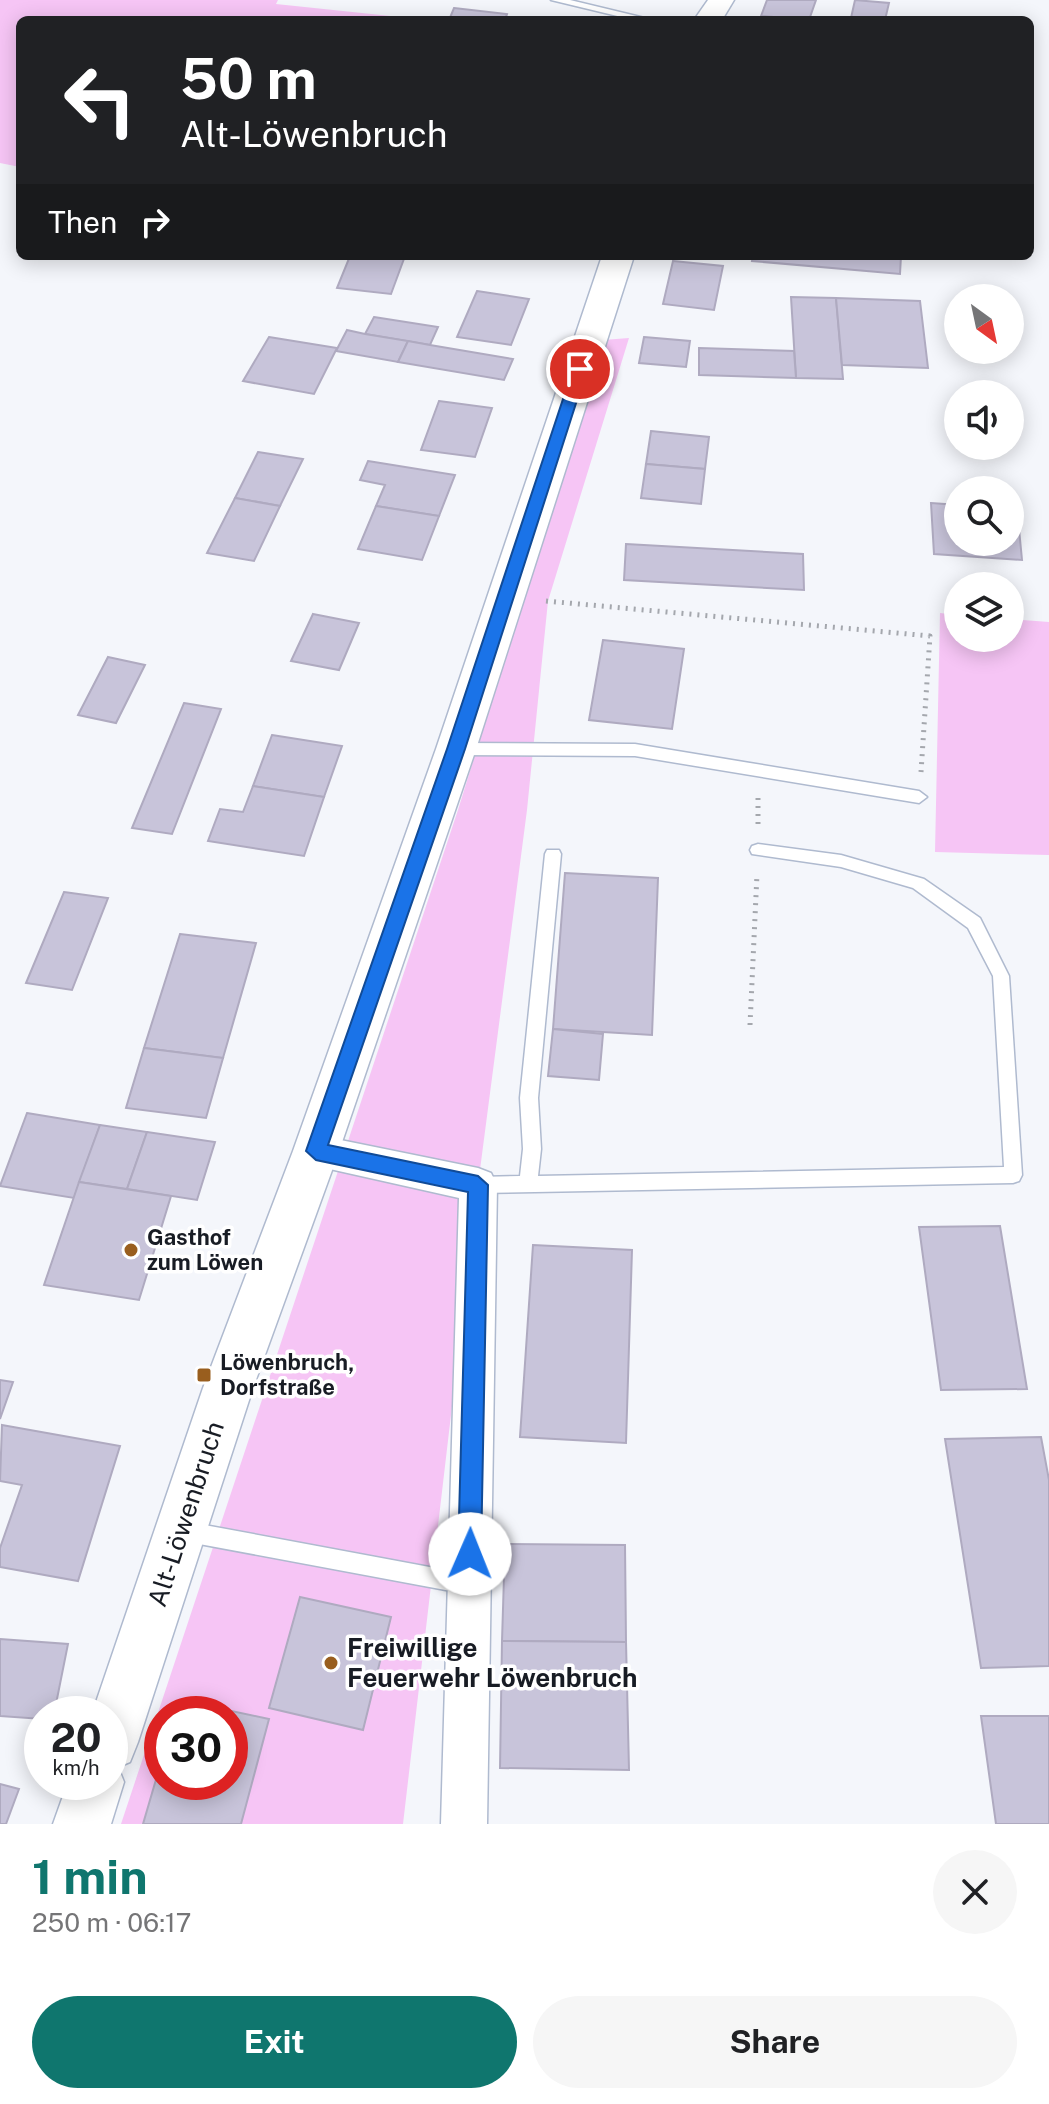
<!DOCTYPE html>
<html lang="en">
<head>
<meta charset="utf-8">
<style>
  :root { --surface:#fff; --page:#f6f6f6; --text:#202124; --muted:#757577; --accent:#0f766e }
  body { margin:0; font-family:"Public Sans",sans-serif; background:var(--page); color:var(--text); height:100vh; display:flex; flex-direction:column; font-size:30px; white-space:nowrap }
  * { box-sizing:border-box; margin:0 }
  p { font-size:26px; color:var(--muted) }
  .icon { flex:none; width:44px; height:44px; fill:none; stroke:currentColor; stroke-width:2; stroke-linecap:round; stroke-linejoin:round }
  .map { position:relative; height:1824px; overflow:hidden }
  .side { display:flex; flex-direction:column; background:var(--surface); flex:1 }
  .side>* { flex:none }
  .hud { position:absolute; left:16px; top:16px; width:1018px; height:244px; border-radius:12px; box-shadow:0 4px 20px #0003; background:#202124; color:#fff; overflow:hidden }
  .needle { width:52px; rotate:147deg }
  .fabs { position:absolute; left:944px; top:284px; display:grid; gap:16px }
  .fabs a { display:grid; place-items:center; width:80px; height:80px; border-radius:50%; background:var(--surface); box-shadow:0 4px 20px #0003; font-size:40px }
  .speed { position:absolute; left:24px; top:1696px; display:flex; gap:16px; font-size:40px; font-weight:700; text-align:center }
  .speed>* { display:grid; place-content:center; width:104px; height:104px; border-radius:50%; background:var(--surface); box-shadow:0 4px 20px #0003; line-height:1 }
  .speed small { font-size:20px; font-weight:400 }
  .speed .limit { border:12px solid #d22; background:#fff; color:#111 }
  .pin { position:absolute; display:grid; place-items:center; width:68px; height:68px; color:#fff; margin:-34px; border:4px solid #fff; border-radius:50%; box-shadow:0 2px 8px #0007 }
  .me { position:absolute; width:88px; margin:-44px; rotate:1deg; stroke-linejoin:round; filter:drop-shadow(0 0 6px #0008) }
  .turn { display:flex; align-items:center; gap:28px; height:168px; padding:0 32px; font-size:36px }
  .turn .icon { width:104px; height:104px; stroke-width:2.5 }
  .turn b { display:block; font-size:56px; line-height:68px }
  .then { display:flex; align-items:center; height:76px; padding:0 32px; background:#0003; gap:16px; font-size:30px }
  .round { display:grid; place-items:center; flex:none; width:84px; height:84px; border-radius:42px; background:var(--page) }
  .summary { display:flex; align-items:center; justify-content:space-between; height:136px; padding:0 32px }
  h1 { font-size:48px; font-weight:700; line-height:60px; color:var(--accent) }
  .button { display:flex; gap:16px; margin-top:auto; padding:16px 32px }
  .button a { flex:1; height:92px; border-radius:48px; background:var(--accent); color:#fff; font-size:32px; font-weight:700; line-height:92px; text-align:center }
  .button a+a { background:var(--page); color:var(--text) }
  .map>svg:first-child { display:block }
  .green { fill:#f6c5f5; fill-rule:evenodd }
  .building { fill:#c8c4da; stroke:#afaac0; stroke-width:2 }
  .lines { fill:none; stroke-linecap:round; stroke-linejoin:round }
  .service-casing { stroke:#afbacf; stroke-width:3 }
  .minor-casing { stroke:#afbacf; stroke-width:3 }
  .tertiary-casing { stroke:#afbacf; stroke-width:3 }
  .path { stroke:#a4a7ad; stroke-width:5; stroke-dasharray:2 6; stroke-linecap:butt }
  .service { fill:#fff; fill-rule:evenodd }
  .minor { fill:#fff; fill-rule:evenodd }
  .tertiary { fill:#fff; fill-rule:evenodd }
  .route { fill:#1a73e8; stroke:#114b97; stroke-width:2 }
  .poi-dot { fill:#995e1e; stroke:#fff; stroke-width:3 }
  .labels { text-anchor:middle; stroke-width:7; stroke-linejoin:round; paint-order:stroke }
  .poi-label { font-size:22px; font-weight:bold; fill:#181c24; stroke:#fff; text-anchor:start }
  .near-street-label { font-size:26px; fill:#181c24; stroke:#fff }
  .near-poi-label { font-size:26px; font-weight:bold; fill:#181c24; stroke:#fff; text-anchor:start }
</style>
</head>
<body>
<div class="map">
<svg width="1049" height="1824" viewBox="0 0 1049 1824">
  <rect width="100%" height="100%" fill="#f4f6fb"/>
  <g class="green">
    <path d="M0 0H278L276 4 400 17 20 20V167L0 163Z"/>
    <path d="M629 338 548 601 527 810 478 1185 403 1824H121L458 810 603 340ZM162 1714H230V1782H162Z"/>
    <path d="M940 613 958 615V638H1010V619L1049 622V855L935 852Z"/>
  </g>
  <g class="building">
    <path d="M767 0H816L809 20 761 16Z"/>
    <path d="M855 0 889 3 885 20 851 18Z"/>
    <path d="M454 8 507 14 505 20H449Z"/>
    <path d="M350 256H405L391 294 337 288Z"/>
    <path d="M753 256H901L900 274 752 261Z"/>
    <path d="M673 261 723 266 714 310 663 304Z"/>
    <path d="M477 291 529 299 511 345 457 337Z"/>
    <path d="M791 297 836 298 843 379 796 378Z"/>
    <path d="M836 298 920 301 928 368 842 365Z"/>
    <path d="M374 317 438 327 430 345 365 334Z"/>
    <path d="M347 330 365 334 408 341 398 362 336 351Z"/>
    <path d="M269 337 337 348 314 394 243 381Z"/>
    <path d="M644 337 690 341 686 367 639 363Z"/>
    <path d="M408 341 430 345 513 359 504 380 398 362Z"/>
    <path d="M699 348 794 351 796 378 699 375Z"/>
    <path d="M439 401 492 408 475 457 421 450Z"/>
    <path d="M651 431 709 437 705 469 646 464Z"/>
    <path d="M258 452 303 459 280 506 235 498Z"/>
    <path d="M368 461 455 475 439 516 376 506 385 485 360 480Z"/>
    <path d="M646 464 705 469 701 504 641 498Z"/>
    <path d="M235 498 280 506 254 561 207 553Z"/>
    <path d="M931 503 958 505V542H1010V508H1017L1022 560 934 554Z"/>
    <path d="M376 506 439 516 422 560 358 549Z"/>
    <path d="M626 544 803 554 804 590 624 580Z"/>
    <path d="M313 614 359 623 339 670 291 661Z"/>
    <path d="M603 640 684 649 672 729 589 720Z"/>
    <path d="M108 657 145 665 116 723 78 715Z"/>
    <path d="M184 703 221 709 172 834 132 828Z"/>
    <path d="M272 735 342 746 324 797 253 786Z"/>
    <path d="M253 786 324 797 304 856 208 841 220 809 243 812Z"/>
    <path d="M565 873 658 878 652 1035 553 1029Z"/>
    <path d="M64 892 108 898 72 990 26 983Z"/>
    <path d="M180 934 256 943 223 1058 144 1048Z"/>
    <path d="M553 1029 603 1034 599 1080 548 1076Z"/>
    <path d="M144 1048 223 1058 206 1118 126 1108Z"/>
    <path d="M27 1113 100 1125 74 1198 0 1186Z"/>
    <path d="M100 1125 147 1132 127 1189 79 1182Z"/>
    <path d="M147 1132 215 1142 197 1200 127 1189Z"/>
    <path d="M79 1182 171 1196 139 1300 44 1285Z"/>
    <path d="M1000 1226 1027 1389 941 1390 919 1227Z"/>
    <path d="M533 1245 632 1250 626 1443 520 1437Z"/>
    <path d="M0 1380 13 1382 0 1419Z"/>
    <path d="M2 1425 120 1446 78 1581 0 1567V1548L22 1485 0 1481Z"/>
    <path d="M1041 1437 1049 1480V1666L981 1668 945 1439Z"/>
    <path d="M505 1544 625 1545 626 1642 502 1641Z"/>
    <path d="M300 1597 391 1617 363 1730 269 1708Z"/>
    <path d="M0 1639 68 1644 54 1714H42V1719L0 1716Z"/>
    <path d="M502 1641 626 1642 629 1770 500 1768Z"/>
    <path d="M180 1700 269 1719 241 1824H143L162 1759V1782H230V1714H175Z"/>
    <path d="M981 1716H1049V1824H996Z"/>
    <path d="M0 1784 19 1789 6 1824H0Z"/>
  </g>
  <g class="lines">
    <defs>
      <g id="service">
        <path d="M551 0H570L653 20H634Z"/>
        <path d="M457 743 635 744 919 791 927 797 919 803 635 756 457 755 450 749Z"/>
        <path d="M758 844 841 855 924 879 980 918 1009 976 1022 1175 1019 1181 1013 1183 478 1193 472 1191 469 1185 472 1179 478 1177 520 1176 523 1149 520 1098 545 854 547 850H559L561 854 538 1098 541 1149 538 1176 1004 1167 993 976 968 928 913 888 841 867 752 854 750 850 752 846Z"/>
        <path d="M183 1521 467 1574 474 1577 477 1584 474 1591 467 1594 183 1541 176 1538 173 1531 176 1524Z"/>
      </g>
      <path id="minor" d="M316 1135 478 1168 491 1173 497 1185 487 1824H441L459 1198 303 1163 297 1151 303 1139Z"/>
      <g id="tertiary">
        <path d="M708 0H734L722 20H694Z"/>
        <path d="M602 256H634L476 749 339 1151 253 1388 138 1742 130 1762 118 1767 124 1782 111 1824H53L68 1782H110V1714H92L203 1388 293 1151 436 749Z"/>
      </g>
    </defs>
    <use href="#service" class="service-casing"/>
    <use href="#minor" class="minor-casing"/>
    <use href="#tertiary" class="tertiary-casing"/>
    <g class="path">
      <path d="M546 601 930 636 921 772"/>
      <path d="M758 798V824"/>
      <path d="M750 1025 757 874"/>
    </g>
    <use href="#service" class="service"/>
    <use href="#minor" class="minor"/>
    <use href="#tertiary" class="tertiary"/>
  </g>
  <path class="route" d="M580 365 587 369 465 749 328 1145 478 1176 488 1185 481 1554 478 1562 470 1565 462 1562 458 1554 468 1192 316 1160 306 1151 447 749 573 369Z"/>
  <g class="poi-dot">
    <circle cx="131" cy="1250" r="8"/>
    <rect x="196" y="1367" width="16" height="16" rx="4"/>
    <circle cx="331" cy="1663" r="8"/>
  </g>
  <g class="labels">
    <g class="poi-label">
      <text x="147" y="1245">Gasthof<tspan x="147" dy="25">zum Löwen</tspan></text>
      <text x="220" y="1370">Löwenbruch,<tspan x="220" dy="25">Dorfstraße</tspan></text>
    </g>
    <g class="near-street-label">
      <text transform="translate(186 1514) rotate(-72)" y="9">Alt-Löwenbruch</text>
    </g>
    <g class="near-poi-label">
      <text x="347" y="1657">Freiwillige<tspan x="347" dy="30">Feuerwehr Löwenbruch</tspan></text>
    </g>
  </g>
</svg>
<div class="fabs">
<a><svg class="needle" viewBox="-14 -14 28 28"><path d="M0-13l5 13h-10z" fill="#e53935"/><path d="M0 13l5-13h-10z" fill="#757577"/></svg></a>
<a><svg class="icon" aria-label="sound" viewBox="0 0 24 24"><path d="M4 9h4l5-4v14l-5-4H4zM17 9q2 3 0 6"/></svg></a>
<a><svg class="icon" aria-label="search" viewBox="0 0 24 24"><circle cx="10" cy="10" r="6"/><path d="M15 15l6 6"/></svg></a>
<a><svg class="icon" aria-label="layers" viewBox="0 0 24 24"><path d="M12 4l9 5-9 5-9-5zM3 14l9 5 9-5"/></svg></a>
</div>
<div class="speed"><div>20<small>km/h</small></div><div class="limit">30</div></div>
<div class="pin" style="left:580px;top:369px;background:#d93025"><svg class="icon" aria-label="arrive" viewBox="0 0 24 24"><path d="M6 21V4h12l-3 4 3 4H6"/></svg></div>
<svg class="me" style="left:470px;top:1554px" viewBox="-20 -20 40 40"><circle r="19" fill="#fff"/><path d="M0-13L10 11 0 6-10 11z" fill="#1a73e8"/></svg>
<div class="hud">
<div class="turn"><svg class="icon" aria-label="left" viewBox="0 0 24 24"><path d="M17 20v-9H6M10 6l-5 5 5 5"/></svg><div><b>50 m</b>Alt-Löwenbruch</div></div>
<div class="then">Then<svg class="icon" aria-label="right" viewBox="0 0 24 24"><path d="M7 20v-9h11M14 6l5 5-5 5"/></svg></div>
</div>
</div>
<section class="side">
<div class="summary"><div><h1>1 min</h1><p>250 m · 06:17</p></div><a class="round"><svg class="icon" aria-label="close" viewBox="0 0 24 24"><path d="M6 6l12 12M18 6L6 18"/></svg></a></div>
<div class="button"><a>Exit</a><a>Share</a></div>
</section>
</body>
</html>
